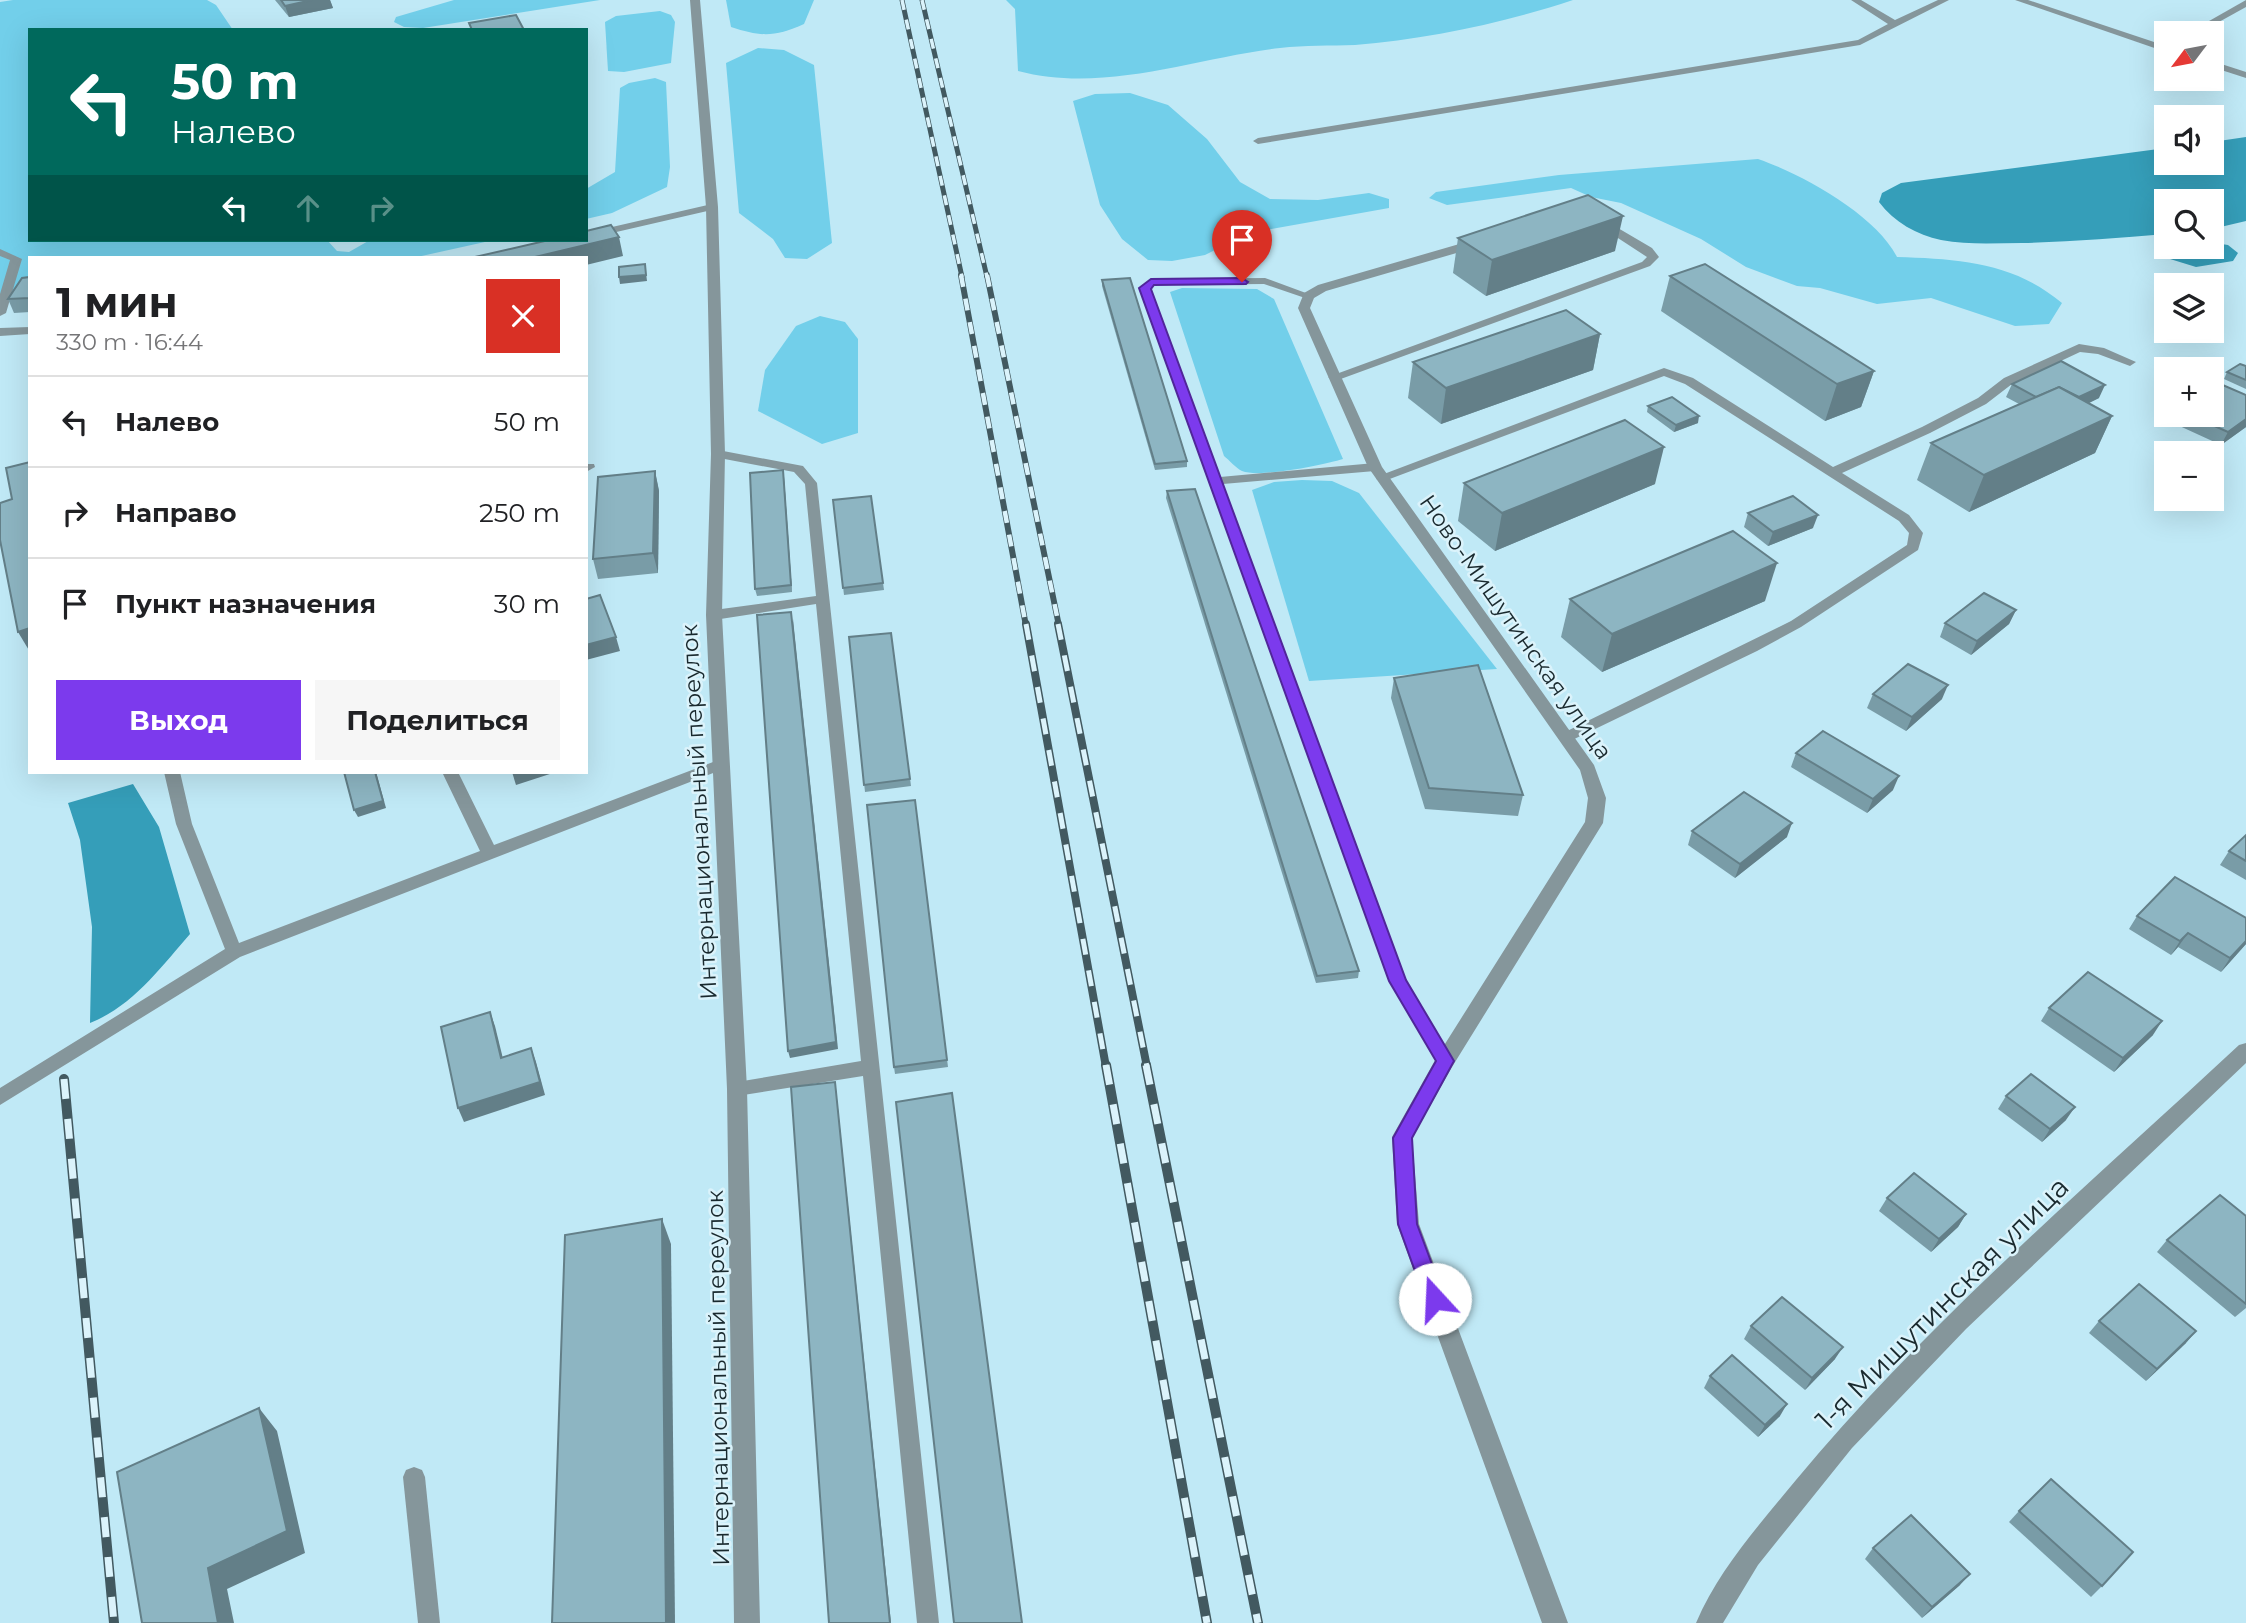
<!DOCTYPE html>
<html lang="ru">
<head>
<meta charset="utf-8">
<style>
  :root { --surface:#fff; --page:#f6f6f6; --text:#202124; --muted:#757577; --line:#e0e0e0; --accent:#7c3aed }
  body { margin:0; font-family:Montserrat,sans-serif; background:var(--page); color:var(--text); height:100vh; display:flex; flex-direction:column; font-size:26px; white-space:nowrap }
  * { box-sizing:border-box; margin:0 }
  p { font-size:23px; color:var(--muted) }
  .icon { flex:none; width:38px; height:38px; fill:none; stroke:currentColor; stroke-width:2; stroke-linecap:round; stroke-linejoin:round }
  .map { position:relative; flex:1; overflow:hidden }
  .sheet { position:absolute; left:28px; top:256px; width:560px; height:518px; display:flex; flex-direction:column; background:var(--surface); border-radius:0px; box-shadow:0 7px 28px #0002 }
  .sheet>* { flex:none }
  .guide { position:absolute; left:28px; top:28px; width:560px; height:214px; border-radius:0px; box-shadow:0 7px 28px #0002; background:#00695c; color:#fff; overflow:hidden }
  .needle { width:46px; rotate:238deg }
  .buttons { position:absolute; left:2154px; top:21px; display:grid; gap:14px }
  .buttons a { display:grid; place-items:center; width:70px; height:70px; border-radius:0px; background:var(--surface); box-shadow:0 7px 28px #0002; font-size:35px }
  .pin { position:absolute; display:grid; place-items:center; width:60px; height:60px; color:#fff; margin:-72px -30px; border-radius:50% 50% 50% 0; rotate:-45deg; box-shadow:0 0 7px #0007 }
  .pin .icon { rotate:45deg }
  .me { position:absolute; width:77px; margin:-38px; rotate:340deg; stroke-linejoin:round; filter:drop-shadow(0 0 5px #0008) }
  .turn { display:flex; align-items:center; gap:24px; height:147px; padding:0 28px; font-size:32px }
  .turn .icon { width:91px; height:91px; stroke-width:2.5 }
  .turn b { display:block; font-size:49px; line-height:60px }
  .lanes { display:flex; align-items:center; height:66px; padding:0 28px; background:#0003; justify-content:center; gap:35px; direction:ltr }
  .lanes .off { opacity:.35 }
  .round { display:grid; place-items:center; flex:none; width:74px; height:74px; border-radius:0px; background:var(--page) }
  .overview { display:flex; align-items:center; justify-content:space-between; height:119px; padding:0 28px }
  h1 { font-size:42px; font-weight:700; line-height:52px }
  .action { display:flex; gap:14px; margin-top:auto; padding:14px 28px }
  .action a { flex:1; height:80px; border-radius:0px; background:var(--accent); color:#fff; font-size:28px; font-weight:700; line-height:80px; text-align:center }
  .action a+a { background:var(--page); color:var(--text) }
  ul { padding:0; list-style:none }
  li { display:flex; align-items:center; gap:21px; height:91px; padding:0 28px; border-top:2px solid var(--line) }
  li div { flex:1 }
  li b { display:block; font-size:26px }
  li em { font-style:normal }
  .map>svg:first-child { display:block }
  .green { fill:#72cfea }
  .water { fill:#359eb9 }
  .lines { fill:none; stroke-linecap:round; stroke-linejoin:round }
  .lane { fill:#85969b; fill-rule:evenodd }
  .street { fill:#85969b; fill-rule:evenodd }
  .rail-far3-casing { stroke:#425960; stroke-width:5 }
  .rail-far2-casing { stroke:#425960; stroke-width:6 }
  .rail-far1-casing { stroke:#425960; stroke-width:8 }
  .rail-casing { stroke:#425960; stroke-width:10 }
  .rail-far3 { stroke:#dbf3fb; stroke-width:3.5; stroke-dasharray:10; stroke-linecap:butt }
  .rail-far2 { stroke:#dbf3fb; stroke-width:4.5; stroke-dasharray:12; stroke-linecap:butt }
  .rail-far1 { stroke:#dbf3fb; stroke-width:5; stroke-dasharray:16; stroke-linecap:butt }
  .rail { stroke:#dbf3fb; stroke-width:7; stroke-dasharray:20; stroke-linecap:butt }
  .wall { fill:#799ca7 }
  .shaded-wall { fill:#637f88 }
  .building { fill:#8db5c2; stroke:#637f88; stroke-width:2 }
  .route { fill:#7c3aed; stroke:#51269a; stroke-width:2 }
  .labels { text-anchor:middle; stroke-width:5; stroke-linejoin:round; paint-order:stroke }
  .street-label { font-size:23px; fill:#19292e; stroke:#dbf3fb }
  .near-street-label { font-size:28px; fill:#19292e; stroke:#dbf3fb }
</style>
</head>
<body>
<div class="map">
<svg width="2246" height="1623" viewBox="0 0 2246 1623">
  <rect width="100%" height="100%" fill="#c0e9f6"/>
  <g class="green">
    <path d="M13 0H207L216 5 233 30H30V240H327L337 251 349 252 370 240H494L417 257H30V293L0 295V2Z"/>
    <path d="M454 0H600L423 28 404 27 394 22 396 17Z"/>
    <path d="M726 0H814L804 24C775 37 761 37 731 27Z"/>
    <path d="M1006 0H1573C1504 23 1427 39 1355 45 1330 46 1305 45 1280 48 1195 58 1104 94 1018 71L1015 9Z"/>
    <path d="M660 11 671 15 675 22 671 63 624 72 608 71 605 22 616 16Z"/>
    <path d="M758 48 784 50 814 65 832 243 807 259 785 258 773 239 739 213 726 63Z"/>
    <path d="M655 78 666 82 670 167 667 187 612 213 586 219V189L615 172 620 88 629 83Z"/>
    <path d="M1130 93 1168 105 1207 139 1240 182 1270 199 1318 200 1369 193 1389 199V208L1249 233 1205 255 1172 261 1148 260 1122 239 1100 205 1073 101 1095 94Z"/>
    <path d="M1758 159C1802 174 1876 215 1897 257 1959 259 2013 262 2062 303L2049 324 2015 326 1931 298 1877 304 1820 288 1797 286 1746 267 1701 239 1621 203 1591 197 1571 188 1447 205 1429 198 1436 192 1559 175Z"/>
    <path d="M1182 288 1257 289 1274 299 1343 459C1323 465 1260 478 1242 471 1236 468 1229 460 1224 456L1170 292Z"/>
    <path d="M820 316 845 322 858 339V433L822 444 758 411 765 370 796 326Z"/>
    <path d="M1302 480 1332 481 1359 493 1497 669 1309 681 1252 490 1274 482Z"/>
  </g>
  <g class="water">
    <path d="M2246 137V221L2212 229V201H2166V234C2118 238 2070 242 2022 243 1995 243 1968 245 1941 240 1917 235 1894 222 1879 202L1882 193 1901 183 2166 148V163H2212V142Z"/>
    <path d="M2215 243 2228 245 2238 253 2233 261 2196 267 2170 259 2169 251 2212 247Z"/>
    <path d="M133 784 159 827 190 934C161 967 133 1006 90 1023L92 927 80 840 68 803Z"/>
  </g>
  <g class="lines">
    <g class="lane">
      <path d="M1851 0H1861L1895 20 1938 0H1949L1860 45 1258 144 1253 141 1258 138 1858 40 1888 24Z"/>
      <path d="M2015 0H2028L2166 46V52Z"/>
      <path d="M2246 0V7L2199 33H2188Z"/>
      <path d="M2212 61 2246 72V78L2212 67Z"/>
      <path d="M712 204 716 205V209L586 239V233Z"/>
      <path d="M1598 221H1606L1652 248 1659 257 1650 266 1338 380 1334 381 1328 377 1642 262 1647 257 1598 225Z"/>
      <path d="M0 249 22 259 6 313 0 316V294L10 260 0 256Z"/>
      <path d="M1265 278 1314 296 1308 299 1264 284 1154 285 1151 289 1220 477 1375 463 1381 467 1375 471 1223 484 1406 980 1454 1061 1451 1066 1445 1068 1439 1066 1389 981 1139 288 1151 279Z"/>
      <path d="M30 327V334L0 336V328Z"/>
      <path d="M2079 344 2104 348 2136 362 2130 366 2098 354 2080 352 2012 384 1986 404 1930 433 1842 473 1909 515 1923 533 1918 550 1801 627 1757 651 1566 743 1558 738 1561 734 1791 621 1907 545 1909 533 1899 521 1685 384 1664 376 1387 480H1377L1376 477 1664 368 1693 378 1833 467 1922 427 1978 398 2004 378Z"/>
      <path d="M718 450 803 466 817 483 939 1623H917L863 1076 737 1096 731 1094 728 1089 731 1084 737 1082 861 1061 816 604 714 620 707 615 714 610 816 596 805 484 794 472 714 457 712 454Z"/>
      <path d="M586 464H594L595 467 586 472Z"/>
      <path d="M721 759 726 760 729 764 726 768 240 957 0 1105V1088L225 949 176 824 164 772H180L192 824 239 943 480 851 442 772H458L494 845Z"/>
      <path d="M414 1467 422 1470 425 1477 440 1623H418L403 1477 406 1470Z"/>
    </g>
    <g class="street">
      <path d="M690 0H700L718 207 725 454 722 615 747 1089 760 1623H734L727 1089 706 615 711 454 706 207Z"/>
      <path d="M1480 238 1484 239V245L1326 291 1314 298 1310 308 1382 467 1594 765 1606 798 1603 823 1452 1067 1412 1138 1419 1224 1568 1623H1542L1397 1224 1392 1137 1438 1055 1585 822 1588 798 1580 770 1368 467 1298 308 1304 293 1318 285Z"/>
      <path d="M2246 1043V1063L1966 1329 1852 1448 1758 1565 1723 1623H1696C1719 1569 1760 1524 1796 1480 1926 1323 2090 1184 2239 1045Z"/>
    </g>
    <defs>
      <g id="rail-far3">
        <path d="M902 0 962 277"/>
        <path d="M922 0 987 277"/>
      </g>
      <g id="rail-far2">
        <path d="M961 275 1026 626"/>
        <path d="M987 275 1059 626"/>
      </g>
      <g id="rail-far1">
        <path d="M1026 624 1106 1067"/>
        <path d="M1058 624 1147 1067"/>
      </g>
      <g id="rail">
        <path d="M1106 1065 1207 1623"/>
        <path d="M1146 1065 1258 1623"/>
        <path d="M64 1079 114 1623"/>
      </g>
    </defs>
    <use href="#rail-far3" class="rail-far3-casing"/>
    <use href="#rail-far2" class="rail-far2-casing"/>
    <use href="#rail-far1" class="rail-far1-casing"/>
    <use href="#rail" class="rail-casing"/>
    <use href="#rail-far3" class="rail-far3"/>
    <use href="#rail-far2" class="rail-far2"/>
    <use href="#rail-far1" class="rail-far1"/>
    <use href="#rail" class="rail"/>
  </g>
  <g class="wall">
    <path d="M275 0H330L333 8 289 17Z"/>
    <path d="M1458 238 1615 251 1486 296 1453 273Z"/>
    <path d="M1670 276 1874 371 1861 407 1825 421 1661 311Z"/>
    <path d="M30 277V312L14 313 8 299Z"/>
    <path d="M1102 280 1187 461V467L1155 470 1102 286Z"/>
    <path d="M1600 334 1593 370 1441 424 1408 398 1413 362Z"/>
    <path d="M2246 366V389L2224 379 2227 372Z"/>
    <path d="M2012 384 2099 398 2089 403 2112 416 2095 453 1969 512 1917 480 1931 443 2019 404 2006 397Z"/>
    <path d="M2246 395V427L2221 445 2173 423 2178 415H2212Z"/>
    <path d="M1648 406 1698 423 1674 432 1647 412Z"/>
    <path d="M655 471 659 491 658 573 598 579 593 559Z"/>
    <path d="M784 477 792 592 757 596 755 589Z"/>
    <path d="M1464 483 1655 484 1495 551 1458 521Z"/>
    <path d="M1167 491 1359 971 1358 978 1316 983 1166 498Z"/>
    <path d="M871 496 884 590 844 595 833 500Z"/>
    <path d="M1748 513 1813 528 1768 546 1744 527Z"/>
    <path d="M1570 599 1765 601 1602 672 1561 637Z"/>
    <path d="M2016 610 2009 624 1971 655 1940 637 1945 623Z"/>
    <path d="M891 633 911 786 865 792 849 637Z"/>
    <path d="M1394 678 1523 795 1518 816 1425 809 1391 698Z"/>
    <path d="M1873 694 1942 699 1906 731 1867 708Z"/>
    <path d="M1796 753 1893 790 1867 813 1791 767Z"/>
    <path d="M915 800 948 1067 895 1074 894 1067Z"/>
    <path d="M1692 831 1787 837 1735 878 1688 845Z"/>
    <path d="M2246 835V880L2220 865 2229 851Z"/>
    <path d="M2137 916 2246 918V944L2221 972 2178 947 2171 955 2129 929Z"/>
    <path d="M2049 1008 2153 1035 2114 1072 2041 1021Z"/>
    <path d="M2006 1096 2066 1120 2042 1142 1998 1109Z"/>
    <path d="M1887 1198 1966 1214 1958 1227 1931 1252 1879 1211Z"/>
    <path d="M2246 1216V1308L2235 1317 2157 1252 2167 1240Z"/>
    <path d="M2099 1321 2186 1343 2146 1381 2089 1333Z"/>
    <path d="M1751 1326 1835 1359 1805 1390 1744 1339Z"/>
    <path d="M1710 1376 1780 1416 1758 1437 1704 1388Z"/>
    <path d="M2019 1511 2102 1586 2091 1597 2009 1522Z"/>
    <path d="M1873 1548 1960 1585 1922 1618 1865 1559Z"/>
  </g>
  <g class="shaded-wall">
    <path d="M312 0H330L333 8 289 17 285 6Z"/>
    <path d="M1623 216 1615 251 1486 296 1492 260Z"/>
    <path d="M619 237 623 256 586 265V257H535Z"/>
    <path d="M645 264 647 281 620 284 619 277Z"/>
    <path d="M1600 334 1593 370 1441 424 1446 388Z"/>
    <path d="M1874 371 1861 407 1825 421 1837 384Z"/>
    <path d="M2105 385 2099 398 2050 422 2056 408Z"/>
    <path d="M1699 416 1698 423 1674 432 1676 425Z"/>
    <path d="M2112 416 2095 453 1969 512 1984 475Z"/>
    <path d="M2246 419V427L2221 445 2228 432Z"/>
    <path d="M1664 447 1655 484 1495 551 1502 513Z"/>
    <path d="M783 470 784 477 792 592 791 585Z"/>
    <path d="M655 471 659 491 658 573 653 553Z"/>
    <path d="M1818 515 1813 528 1768 546 1773 532Z"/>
    <path d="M1777 563 1765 601 1602 672 1612 634Z"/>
    <path d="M2016 610 2009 624 1971 655 1977 641Z"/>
    <path d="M793 619 838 1049 790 1058 788 1051Z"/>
    <path d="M30 628V652L18 632Z"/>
    <path d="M616 637 620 651 586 660V645Z"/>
    <path d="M1948 685 1942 699 1906 731 1912 717Z"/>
    <path d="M375 772H376L386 808 358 817 354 810Z"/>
    <path d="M512 772H556L516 785Z"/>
    <path d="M1899 776 1893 790 1867 813 1873 799Z"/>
    <path d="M1792 823 1787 837 1735 878 1740 864Z"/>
    <path d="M2188 933 2178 947 2171 955 2180 941Z"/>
    <path d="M2246 941V944L2221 972 2230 958Z"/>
    <path d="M490 1012 495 1026 506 1071 501 1058Z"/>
    <path d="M2162 1021 2153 1035 2114 1072 2123 1058Z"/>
    <path d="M531 1048 536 1062 545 1095 464 1122 458 1108Z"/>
    <path d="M835 1082 836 1089 891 1623H890Z"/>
    <path d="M2075 1107 2066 1120 2042 1142 2050 1129Z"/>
    <path d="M1966 1214 1958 1227 1931 1252 1939 1239Z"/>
    <path d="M662 1219 671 1244 675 1623H666Z"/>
    <path d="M2196 1331 2186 1343 2146 1381 2157 1369Z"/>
    <path d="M1843 1347 1835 1359 1805 1390 1812 1378Z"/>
    <path d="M1787 1404 1780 1416 1758 1437 1765 1425Z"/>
    <path d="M259 1408 277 1431 305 1553 227 1589 234 1623H218L208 1568Z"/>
    <path d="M1970 1574 1960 1585 1922 1618 1932 1607Z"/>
  </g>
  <g class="building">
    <path d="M281 0H312L285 6Z"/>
    <path d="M516 15 524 30H472L469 23Z"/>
    <path d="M1588 195 1623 216 1492 260 1458 238Z"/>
    <path d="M611 225 619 237 535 257H475L549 240H586V231Z"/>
    <path d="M645 264 646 275 619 277V267Z"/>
    <path d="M1705 264 1874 371 1837 384 1670 276Z"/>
    <path d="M30 277V298L8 299 22 278Z"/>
    <path d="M1130 278 1187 461 1155 464 1102 280Z"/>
    <path d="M1566 310 1600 334 1446 388 1413 362Z"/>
    <path d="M2061 361 2105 385 2079 397 2059 387 2036 397 2012 384Z"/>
    <path d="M2240 364 2246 366V380L2227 372Z"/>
    <path d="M2218 383 2246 395V419L2228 432 2190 415H2212V387Z"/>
    <path d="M2059 387 2112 416 1984 475 1931 443Z"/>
    <path d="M1672 397 1699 416 1676 425 1648 406Z"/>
    <path d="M1625 420 1664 447 1502 513 1464 483Z"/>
    <path d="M30 462V628L18 632 0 540V503L12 499 6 468Z"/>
    <path d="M783 470 791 585 755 589 750 473Z"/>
    <path d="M655 471 653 553 593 559 598 477Z"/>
    <path d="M1195 489 1359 971 1317 976 1167 491Z"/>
    <path d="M871 496 883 583 843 588 833 500Z"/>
    <path d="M1793 496 1818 515 1773 532 1748 513Z"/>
    <path d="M1733 531 1777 563 1612 634 1570 599Z"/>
    <path d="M1984 593 2016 610 1977 641 1945 623Z"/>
    <path d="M600 595 616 637 586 645V599Z"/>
    <path d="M791 612 836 1042 788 1051 757 615Z"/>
    <path d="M891 633 910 779 864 785 849 637Z"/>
    <path d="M1908 664 1948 685 1912 717 1873 694Z"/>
    <path d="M1478 665 1523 795 1429 788 1394 678Z"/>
    <path d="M1823 731 1899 776 1873 799 1796 753Z"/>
    <path d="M344 772H375L383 801 354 810Z"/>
    <path d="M1744 792 1792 823 1740 864 1692 831Z"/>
    <path d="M915 800 947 1060 894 1067 867 805Z"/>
    <path d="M2246 835V861L2229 851Z"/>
    <path d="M2175 877 2246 918V941L2230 958 2188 933 2180 941 2137 916Z"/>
    <path d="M2088 972 2162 1021 2123 1058 2049 1008Z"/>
    <path d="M490 1012 501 1058 531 1048 540 1082 458 1108 441 1027Z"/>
    <path d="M2031 1074 2075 1107 2050 1129 2006 1096Z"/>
    <path d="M835 1082 890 1623H829L791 1087Z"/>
    <path d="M952 1093 1022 1623H954L896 1102Z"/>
    <path d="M1914 1173 1966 1214 1939 1239 1887 1198Z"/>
    <path d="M2220 1195 2246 1216V1304L2167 1240Z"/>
    <path d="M662 1219 666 1623H552L565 1235Z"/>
    <path d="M2139 1284 2196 1331 2157 1369 2099 1321Z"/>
    <path d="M1782 1297 1843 1347 1812 1378 1751 1326Z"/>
    <path d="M1732 1355 1787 1404 1765 1425 1710 1376Z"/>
    <path d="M259 1408 287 1531 208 1568 218 1623H142L117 1472Z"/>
    <path d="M2051 1479 2133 1552 2102 1586 2019 1511Z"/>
    <path d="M1911 1515 1970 1574 1932 1607 1873 1548Z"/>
  </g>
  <path class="route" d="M1242 278 1248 282 1246 284 1154 285 1151 289 1406 980 1454 1061 1412 1138 1417 1224 1445 1299 1442 1305 1435 1308 1428 1305 1425 1299 1398 1224 1393 1138 1436 1061 1389 981 1139 288 1151 279Z"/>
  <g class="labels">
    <g class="street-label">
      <text transform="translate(1516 627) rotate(55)" y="8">Ново-Мишутинская улица</text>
      <text transform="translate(699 812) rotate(-93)" y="8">Интернациональный переулок</text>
      <text transform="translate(718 1378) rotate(-91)" y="8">Интернациональный переулок</text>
    </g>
    <g class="near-street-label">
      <text transform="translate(1942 1303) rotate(-45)" y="10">1-я Мишутинская улица</text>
    </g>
  </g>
</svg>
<div class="buttons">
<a><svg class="needle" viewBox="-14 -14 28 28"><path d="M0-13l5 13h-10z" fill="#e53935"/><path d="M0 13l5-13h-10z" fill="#757577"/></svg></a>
<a><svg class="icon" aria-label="sound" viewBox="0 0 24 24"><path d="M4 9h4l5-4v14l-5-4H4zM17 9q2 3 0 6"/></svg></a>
<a><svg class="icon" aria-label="search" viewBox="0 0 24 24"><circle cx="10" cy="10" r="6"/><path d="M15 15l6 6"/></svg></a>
<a><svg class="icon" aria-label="layers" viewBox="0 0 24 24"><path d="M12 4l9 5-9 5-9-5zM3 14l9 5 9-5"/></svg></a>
<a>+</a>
<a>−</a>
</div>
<div class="pin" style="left:1242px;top:282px;background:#d93025"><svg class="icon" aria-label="arrive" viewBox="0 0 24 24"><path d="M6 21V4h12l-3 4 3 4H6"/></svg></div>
<svg class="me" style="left:1435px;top:1299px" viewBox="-20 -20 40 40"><circle r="19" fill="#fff"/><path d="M0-13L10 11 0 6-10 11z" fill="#7c3aed"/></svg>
<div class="guide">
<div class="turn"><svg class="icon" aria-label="left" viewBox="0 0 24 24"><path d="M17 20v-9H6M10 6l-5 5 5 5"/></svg><div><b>50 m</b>Налево</div></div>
<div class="lanes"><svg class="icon" aria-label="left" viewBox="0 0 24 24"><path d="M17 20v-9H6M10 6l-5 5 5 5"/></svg><svg class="icon off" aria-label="ahead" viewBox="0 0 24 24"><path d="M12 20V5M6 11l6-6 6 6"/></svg><svg class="icon off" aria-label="right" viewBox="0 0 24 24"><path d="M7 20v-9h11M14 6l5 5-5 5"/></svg></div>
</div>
<section class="sheet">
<div class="overview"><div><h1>1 мин</h1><p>330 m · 16:44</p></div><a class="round" style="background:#d93025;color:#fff"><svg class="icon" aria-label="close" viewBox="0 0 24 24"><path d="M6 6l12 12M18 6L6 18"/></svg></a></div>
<ul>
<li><svg class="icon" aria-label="left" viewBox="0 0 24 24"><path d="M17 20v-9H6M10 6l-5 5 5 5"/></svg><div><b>Налево</b></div><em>50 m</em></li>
<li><svg class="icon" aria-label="right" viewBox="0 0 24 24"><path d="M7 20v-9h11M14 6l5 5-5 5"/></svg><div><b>Направо</b></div><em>250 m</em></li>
<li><svg class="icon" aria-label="arrive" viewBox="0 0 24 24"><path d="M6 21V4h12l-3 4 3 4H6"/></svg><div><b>Пункт назначения</b></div><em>30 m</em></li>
</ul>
<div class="action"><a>Выход</a><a>Поделиться</a></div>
</section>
</div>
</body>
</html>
